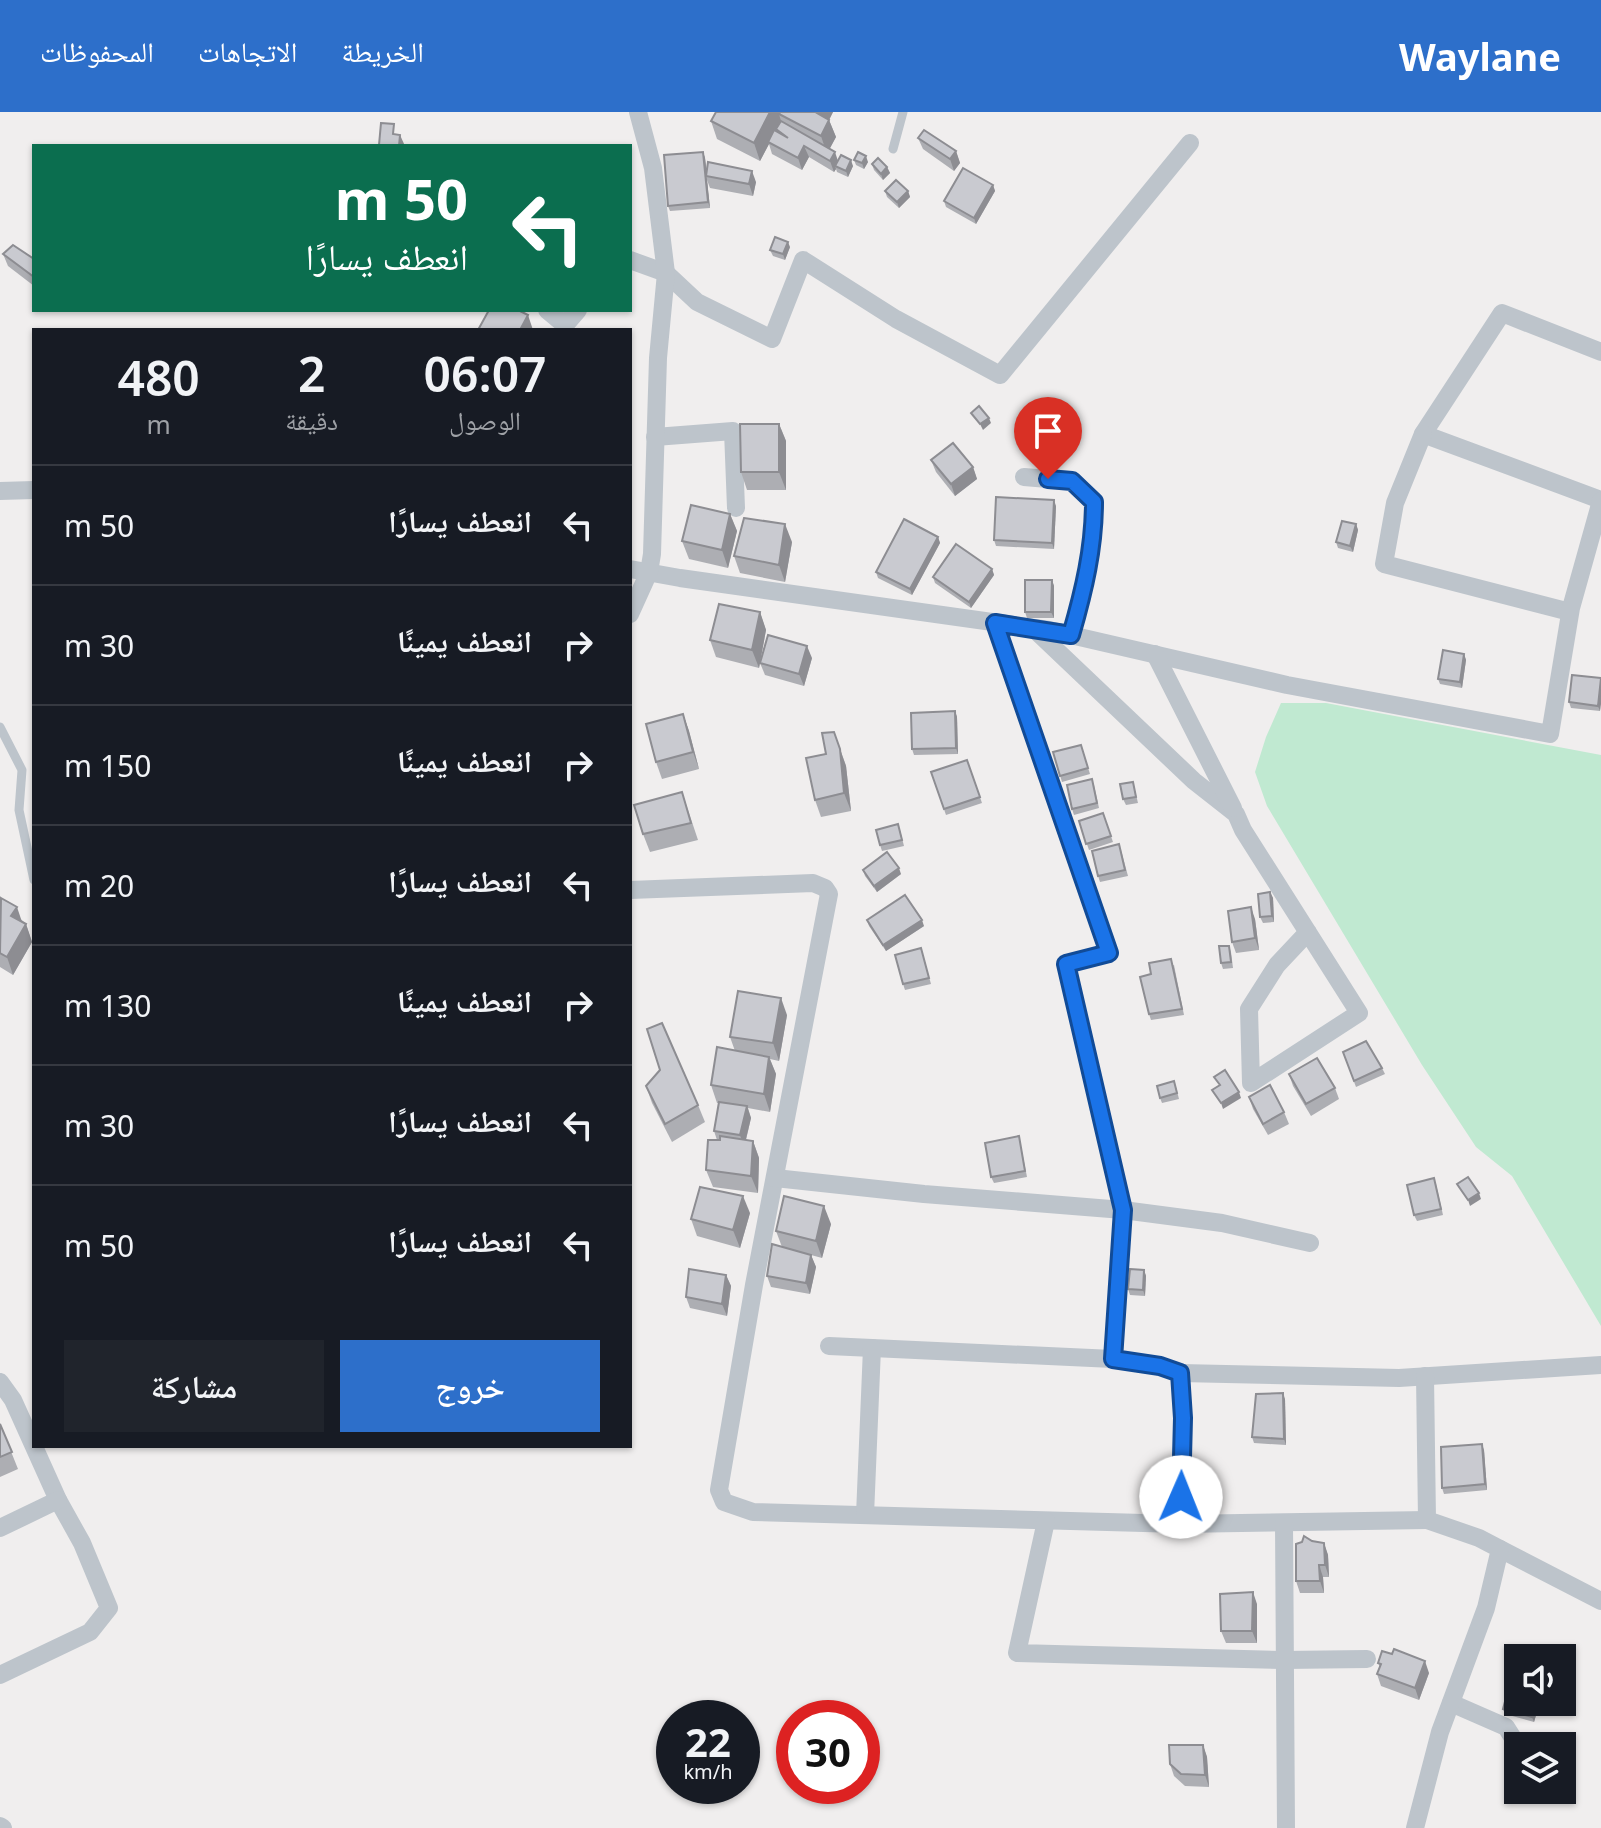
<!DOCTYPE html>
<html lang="ar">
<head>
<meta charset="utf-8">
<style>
  :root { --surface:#171b24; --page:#20242c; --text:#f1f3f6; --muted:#9ea1a6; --line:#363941; --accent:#2d6fca }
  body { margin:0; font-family:"Noto Sans","Noto Naskh Arabic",sans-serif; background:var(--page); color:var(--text); direction:rtl; height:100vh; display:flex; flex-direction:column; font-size:30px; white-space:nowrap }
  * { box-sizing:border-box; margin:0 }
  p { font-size:26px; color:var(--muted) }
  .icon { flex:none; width:44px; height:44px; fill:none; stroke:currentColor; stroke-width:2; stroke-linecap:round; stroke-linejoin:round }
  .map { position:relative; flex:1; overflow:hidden; direction:ltr }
  .sheet { position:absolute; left:32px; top:216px; width:600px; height:1120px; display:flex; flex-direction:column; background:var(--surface); border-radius:0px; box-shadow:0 2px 6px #0004; direction:rtl }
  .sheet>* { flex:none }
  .guide { position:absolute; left:32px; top:32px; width:600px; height:168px; border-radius:0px; box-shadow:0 2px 6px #0004; direction:rtl; background:#0b6e4f; color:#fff; overflow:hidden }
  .controls { position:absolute; left:1504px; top:1532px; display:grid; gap:16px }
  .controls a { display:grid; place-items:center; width:72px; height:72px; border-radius:0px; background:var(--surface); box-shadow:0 2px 6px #0004; font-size:40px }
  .speed { position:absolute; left:656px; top:1588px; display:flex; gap:16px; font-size:40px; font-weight:700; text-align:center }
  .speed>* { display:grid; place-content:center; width:104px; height:104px; border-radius:50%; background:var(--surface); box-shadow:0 2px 6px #0004; line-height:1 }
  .speed small { font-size:20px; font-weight:400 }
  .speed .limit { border:12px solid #d22; background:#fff; color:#111 }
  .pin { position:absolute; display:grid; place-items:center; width:68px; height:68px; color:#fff; margin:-82px -34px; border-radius:50% 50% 50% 0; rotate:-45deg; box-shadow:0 0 8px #0007 }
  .pin .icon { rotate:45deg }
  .me { position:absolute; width:88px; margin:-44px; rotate:1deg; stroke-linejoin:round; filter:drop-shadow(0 0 6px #0008) }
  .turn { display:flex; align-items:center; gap:28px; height:168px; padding:0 32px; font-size:36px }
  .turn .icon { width:104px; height:104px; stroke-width:2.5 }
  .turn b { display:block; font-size:56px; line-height:68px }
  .eta { display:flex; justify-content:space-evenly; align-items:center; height:136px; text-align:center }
  .eta b { font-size:48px; font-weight:600; line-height:56px }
  .cta { display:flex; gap:16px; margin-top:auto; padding:16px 32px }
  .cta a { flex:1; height:92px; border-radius:0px; background:var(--accent); color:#fff; font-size:32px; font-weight:600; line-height:92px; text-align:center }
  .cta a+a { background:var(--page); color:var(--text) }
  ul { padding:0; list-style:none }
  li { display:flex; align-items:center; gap:24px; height:120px; padding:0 32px; border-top:2px solid var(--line) }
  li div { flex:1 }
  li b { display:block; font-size:30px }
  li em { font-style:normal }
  header { display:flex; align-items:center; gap:48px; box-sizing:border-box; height:112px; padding:0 40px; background:var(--accent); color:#fff }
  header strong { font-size:38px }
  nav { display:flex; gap:44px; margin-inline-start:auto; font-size:28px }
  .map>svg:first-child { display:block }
  .green { fill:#c0e9d1 }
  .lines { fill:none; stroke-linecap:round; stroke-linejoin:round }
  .service { stroke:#bdc4cb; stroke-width:9 }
  .minor { stroke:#bdc4cb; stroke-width:18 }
  .wall { fill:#adaeb3 }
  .shaded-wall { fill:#8d8d92 }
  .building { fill:#c9cad0; stroke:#8d8d92; stroke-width:2 }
  .route-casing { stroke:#114b97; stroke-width:20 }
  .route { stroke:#1a73e8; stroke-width:14 }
</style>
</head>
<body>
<header>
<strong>Waylane</strong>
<nav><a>الخريطة</a><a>الاتجاهات</a><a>المحفوظات</a></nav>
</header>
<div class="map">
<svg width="1601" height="1716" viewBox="0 0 1601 1716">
  <rect width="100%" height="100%" fill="#f0eeee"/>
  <path class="green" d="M1281 591H1326L1601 643V1214L1512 1064 1476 1035 1422 953 1267 694 1255 660 1266 625Z"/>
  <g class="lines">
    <g class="service">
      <path d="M893 37 903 0"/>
      <path d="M0 615 22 658 19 698 34 768"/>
    </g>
    <g class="minor">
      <path d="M630 148 666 161 697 190 772 227 803 148 896 207 1000 263 1190 31"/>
      <path d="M547 198 565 213 578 198"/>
      <path d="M1601 240 1502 201 1423 322 1601 388"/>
      <path d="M1423 322 1395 391 1384 452 1570 500"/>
      <path d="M655 325 733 319 736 396"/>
      <path d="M1024 365 1072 369 1094 390C1094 436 1084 478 1071 523"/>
      <path d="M0 379 34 378"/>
      <path d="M630 457 680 466 1049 518 1287 573 1550 622 1571 496 1601 389"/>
      <path d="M630 502 649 460 652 442 658 246 666 161 653 56 638 0"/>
      <path d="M1033 516 1194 669 1236 702 1243 718 1359 901 1251 971 1249 897 1277 853 1308 820"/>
      <path d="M1155 542 1233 696"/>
      <path d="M630 778 813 771 825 776 829 782 754 1173 719 1378 724 1390 753 1400 1180 1412 1427 1408"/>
      <path d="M775 1066 924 1082 1123 1098 1222 1111 1310 1131"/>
      <path d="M829 1234 1113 1247 1123 1098 1066 852 1109 841 995 511"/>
      <path d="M1113 1247 1160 1254 1180 1261 1183 1306 1180 1412"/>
      <path d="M1180 1261 1399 1266 1601 1253"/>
      <path d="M0 1270 13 1288 58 1388 82 1431 109 1496 90 1520 0 1563"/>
      <path d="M865 1403 872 1236"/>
      <path d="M1046 1409 1017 1541 1284 1548 1367 1547"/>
      <path d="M1284 1411 1286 1716"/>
      <path d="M0 1416 58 1388"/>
      <path d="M1500 1437 1601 1489"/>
      <path d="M1451 1591 1506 1615 1518 1634"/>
      <path d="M0 1714 3 1716"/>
      <path d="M1415 1716 1440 1620 1486 1496 1500 1437 1479 1426 1427 1408 1425 1264"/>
    </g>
  </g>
  <g class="wall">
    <path d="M716 0H833L829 8 836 25 829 37 838 49 853 54 848 65 837 60 836 57 834 60 809 45 802 58 772 42 769 32 760 49 717 27 711 9Z"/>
    <path d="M918 26 956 39 960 51 954 59 923 37Z"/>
    <path d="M703 40 705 46 707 60 756 70 753 84 710 76 707 68 710 96 670 99 668 94Z"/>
    <path d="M854 48 868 50 864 57 856 53Z"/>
    <path d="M872 52 887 55 890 61 883 68 874 58Z"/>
    <path d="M993 73 995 79 976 112 946 95 944 89Z"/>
    <path d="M885 79H908L910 85 899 96 887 85Z"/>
    <path d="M790 135 785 148 773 144 770 138Z"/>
    <path d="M3 142 34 147V174L8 154Z"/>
    <path d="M779 312 786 329V378H747L741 360Z"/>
    <path d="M931 348 973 355 977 367 955 384 936 360Z"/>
    <path d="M1056 394 1054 437 996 434 994 428Z"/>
    <path d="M730 402 737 419 728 456 689 447 682 429Z"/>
    <path d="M1356 412 1358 418 1353 440 1338 436 1336 430Z"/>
    <path d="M938 425 940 431 912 483 878 466 876 460Z"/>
    <path d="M792 430 785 470 740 461 734 444Z"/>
    <path d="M992 457 994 463 971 496 935 471 933 465Z"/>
    <path d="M1052 468 1054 474V506H1027L1025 500Z"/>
    <path d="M760 500 766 518 759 556 716 545 710 528Z"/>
    <path d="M1464 542 1466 548 1462 576 1440 572 1438 567Z"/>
    <path d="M812 546 804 574 765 563 760 551Z"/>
    <path d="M1601 566 1600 599 1571 596 1569 590Z"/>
    <path d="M955 599 957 605 958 642 914 643 912 637Z"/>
    <path d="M683 602 689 619 699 657 662 667 656 650Z"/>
    <path d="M834 620 846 654 851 699 821 705 815 688 826 642Z"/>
    <path d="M1081 633 1090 662 1062 670 1053 640Z"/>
    <path d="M967 648 982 691 946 703 931 660Z"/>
    <path d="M1133 670 1138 691 1126 693 1123 687Z"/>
    <path d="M1094 673 1099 696 1074 703 1072 697Z"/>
    <path d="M682 680 698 728 650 740 643 722Z"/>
    <path d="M1103 701 1113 730 1089 738 1079 709Z"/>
    <path d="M900 718 904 734 882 739 880 733Z"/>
    <path d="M1121 738 1128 764 1100 770 1098 764Z"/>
    <path d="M863 758 901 762 877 780 865 764Z"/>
    <path d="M1270 780 1273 786 1274 810 1263 811 1260 805Z"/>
    <path d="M0 788 26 812 32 830 13 863 0 855Z"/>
    <path d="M1255 807 1259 838 1236 841 1232 830Z"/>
    <path d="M867 808 924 814 886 839 869 814Z"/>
    <path d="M1229 834 1231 840 1233 856 1223 857 1221 851Z"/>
    <path d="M921 836 931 872 905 878 903 872Z"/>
    <path d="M1174 853 1184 903 1151 908 1149 902 1151 862Z"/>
    <path d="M787 903 779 949 770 947 776 962 770 1000 748 996 751 1006 746 1028 753 1029 759 1046 758 1081 713 1075 706 1058 717 1028 714 1019 719 991H717L711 973 735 939 730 925Z"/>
    <path d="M1343 940 1382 956 1385 962 1356 975Z"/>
    <path d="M660 958 698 993 705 1010 672 1030 652 991 646 974Z"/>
    <path d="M1289 962 1335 976 1339 987 1311 1004 1293 974Z"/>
    <path d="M1176 975 1179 987 1162 991 1160 986Z"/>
    <path d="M1249 985 1284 1000 1289 1012 1268 1023 1253 997Z"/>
    <path d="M1019 1024 1027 1065 994 1071 991 1065Z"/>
    <path d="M1436 1072 1443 1103 1417 1109 1414 1103Z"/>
    <path d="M750 1101 740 1136 697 1124 691 1107Z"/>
    <path d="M831 1112 822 1146 811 1143 816 1155 810 1182 771 1175 767 1164 782 1135 776 1119Z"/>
    <path d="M1144 1158 1146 1164 1145 1184 1130 1183 1128 1177Z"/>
    <path d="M726 1163 731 1174 727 1204 690 1196 686 1185Z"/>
    <path d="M1285 1287 1286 1333 1254 1331 1252 1325Z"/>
    <path d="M0 1312 18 1357 0 1365Z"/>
    <path d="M1484 1338 1487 1378 1444 1382 1442 1376Z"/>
    <path d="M1312 1429 1324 1431 1328 1443 1329 1465H1323L1324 1481H1300L1296 1469Z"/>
    <path d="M1257 1492V1531H1226L1221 1519Z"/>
    <path d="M1378 1551 1429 1561 1419 1588 1381 1574 1377 1562 1380 1555Z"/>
    <path d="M1540 1590 1534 1610 1505 1602 1503 1597Z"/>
    <path d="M1203 1633 1207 1645 1209 1675 1185 1674 1174 1664 1170 1652Z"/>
  </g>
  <g class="shaded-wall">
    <path d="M770 0H782L779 2 781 9 769 31 768 30 769 32 760 49 754 31Z"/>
    <path d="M818 0H833L829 8 836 25 827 42 821 24Z"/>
    <path d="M400 23 405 34H399Z"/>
    <path d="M804 34 809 45 802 58 798 46Z"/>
    <path d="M956 39 960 51 954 59 950 47Z"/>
    <path d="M703 40 705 46 707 64H706L707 68 710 96 708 90Z"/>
    <path d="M835 40 839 52 835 54 836 57 834 60 830 49Z"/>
    <path d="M866 44 868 50 864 57 862 51Z"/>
    <path d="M851 48 853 54 848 65 846 59Z"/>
    <path d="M887 55 890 61 883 68 881 62Z"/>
    <path d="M752 59 756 70 753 84 749 72Z"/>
    <path d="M993 73 995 79 976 112 974 106Z"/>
    <path d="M908 79 910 85 899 96 897 90Z"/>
    <path d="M788 130 790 135 785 148 783 142Z"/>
    <path d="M528 203 533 218H520Z"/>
    <path d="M989 306 991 311 983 318 980 312Z"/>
    <path d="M779 312 786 329V378L779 360Z"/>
    <path d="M973 355 977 367 955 384 951 372Z"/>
    <path d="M1054 388 1056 394 1054 437 1052 431Z"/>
    <path d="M730 402 737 419 728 456 722 438Z"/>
    <path d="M785 412 792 430 785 470 779 453Z"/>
    <path d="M1356 412 1358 418 1353 440 1350 434Z"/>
    <path d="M938 425 940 431 912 483 910 477Z"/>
    <path d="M992 457 994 463 971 496 969 490Z"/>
    <path d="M1052 468 1054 474V506L1051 500Z"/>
    <path d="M760 500 766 518 759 556 752 538Z"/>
    <path d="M807 534 812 546 804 574 799 562Z"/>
    <path d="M1464 542 1466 548 1462 576 1460 570Z"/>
    <path d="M1601 569V592L1600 599 1598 594Z"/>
    <path d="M955 599 957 605 958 642 956 636Z"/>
    <path d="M683 602 689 619 699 657 693 640Z"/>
    <path d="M834 620 846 654 851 699 844 681Z"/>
    <path d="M899 756 901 762 877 780 874 774Z"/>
    <path d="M1270 780 1273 786 1274 810 1272 804Z"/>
    <path d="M17 795 23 813 11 804Z"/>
    <path d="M1251 795 1255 807 1259 838 1255 826Z"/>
    <path d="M922 808 924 814 886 839 883 833Z"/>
    <path d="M26 812 32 830 13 863 7 845Z"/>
    <path d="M781 886 787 903 779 949 773 931Z"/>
    <path d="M769 945 776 962 770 1000 764 982Z"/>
    <path d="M1239 980 1241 986 1223 997 1221 991Z"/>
    <path d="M747 994 751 1006 744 1035 740 1023Z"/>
    <path d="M753 1029 759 1046 758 1081 751 1064Z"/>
    <path d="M1479 1081 1481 1087 1470 1094 1468 1088Z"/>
    <path d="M743 1084 750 1101 740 1136 733 1118Z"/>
    <path d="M824 1094 831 1112 822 1146 816 1129Z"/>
    <path d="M811 1143 816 1155 810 1182 806 1171Z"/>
    <path d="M1144 1158 1146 1164 1145 1184 1143 1178Z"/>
    <path d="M726 1163 731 1174 727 1204 722 1192Z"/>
    <path d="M1283 1281 1285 1287 1286 1333 1284 1327Z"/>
    <path d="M1482 1332 1484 1338 1487 1378 1485 1372Z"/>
    <path d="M1324 1431 1328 1443 1329 1465 1325 1453Z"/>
    <path d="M1319 1453 1323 1465 1324 1481 1320 1469Z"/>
    <path d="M1253 1480 1257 1492V1531L1252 1519Z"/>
    <path d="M1425 1549 1429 1561 1419 1588 1415 1576Z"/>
    <path d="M1536 1590H1540L1534 1610 1532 1605Z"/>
    <path d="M1203 1633 1207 1645 1209 1675 1205 1663Z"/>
  </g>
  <g class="building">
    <path d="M716 0H770L754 31 711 9Z"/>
    <path d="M780 0H818L817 1 829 8 821 24 779 2Z"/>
    <path d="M781 9 835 40 830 49 804 34 798 46 768 30 774 18 788 26 776 17Z"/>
    <path d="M381 11 394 12 393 22 400 23 399 34 379 33Z"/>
    <path d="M924 18 956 39 950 47 918 26Z"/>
    <path d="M703 40 708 90 668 94 664 43Z"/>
    <path d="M858 40 866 44 862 51 854 48Z"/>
    <path d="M841 43 851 48 846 59 835 54Z"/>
    <path d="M878 46 887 55 881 62 872 52Z"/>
    <path d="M708 50 752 59 749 72 706 64Z"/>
    <path d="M963 56 993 73 974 106 944 89Z"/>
    <path d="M896 68 908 79 897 90 885 79Z"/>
    <path d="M775 125 788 130 783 142 770 138Z"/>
    <path d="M13 133 34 147V165L3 142Z"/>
    <path d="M489 198H518L528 203 520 218H478Z"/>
    <path d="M979 294 989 306 980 312 971 301Z"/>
    <path d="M740 312H779V360H741Z"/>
    <path d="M953 331 973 355 951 372 931 348Z"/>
    <path d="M996 385 1054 388 1052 431 994 428Z"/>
    <path d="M691 393 730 402 722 438 682 429Z"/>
    <path d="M744 406 785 412 779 453 734 444Z"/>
    <path d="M904 407 938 425 910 477 876 460Z"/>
    <path d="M1342 409 1356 412 1350 434 1336 430Z"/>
    <path d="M956 432 992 457 969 490 933 465Z"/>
    <path d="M1025 468H1052L1051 500H1025Z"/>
    <path d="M719 492 760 500 752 538 710 528Z"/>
    <path d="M768 523 807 534 799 562 760 551Z"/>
    <path d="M1443 538 1464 542 1460 570 1438 567Z"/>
    <path d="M1572 563 1601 566 1598 594 1569 590Z"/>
    <path d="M955 599 956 636 912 637 911 601Z"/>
    <path d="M683 602 693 640 656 650 646 612Z"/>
    <path d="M834 620 840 637 844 681 815 688 806 646 826 642 822 621Z"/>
    <path d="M1081 633 1088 656 1060 664 1053 640Z"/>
    <path d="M967 648 980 685 944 697 931 660Z"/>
    <path d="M1092 667 1097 691 1072 697 1067 673Z"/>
    <path d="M1133 670 1136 685 1123 687 1120 672Z"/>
    <path d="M682 680 691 711 643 722 634 693Z"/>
    <path d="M1103 701 1111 724 1086 732 1079 709Z"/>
    <path d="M898 712 902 728 880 733 876 718Z"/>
    <path d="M1119 732 1125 758 1098 764 1092 739Z"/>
    <path d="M887 740 899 756 874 774 863 758Z"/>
    <path d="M1270 780 1272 804 1260 805 1258 782Z"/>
    <path d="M905 783 922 808 883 833 867 808Z"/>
    <path d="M1 786 17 795 11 804 26 812 7 845 0 841Z"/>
    <path d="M1251 795 1255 826 1232 830 1228 799Z"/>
    <path d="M1219 834H1229L1231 850 1221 851Z"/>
    <path d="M921 836 929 866 903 872 895 843Z"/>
    <path d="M1171 847 1182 897 1149 902 1140 865 1151 862 1149 851Z"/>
    <path d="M738 879 781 886 773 931 730 925Z"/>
    <path d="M662 911 698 993 665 1012 646 974 660 958 647 917Z"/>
    <path d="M1366 929 1382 956 1354 969 1343 940Z"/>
    <path d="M717 935 769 945 764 982 711 973Z"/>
    <path d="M1317 946 1335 976 1306 992 1289 962Z"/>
    <path d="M1225 958 1239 980 1221 991 1212 978 1220 973 1214 965Z"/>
    <path d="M1174 969 1177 981 1160 986 1157 974Z"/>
    <path d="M1270 973 1284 1000 1263 1012 1249 985Z"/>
    <path d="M719 990 747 994 740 1023 714 1019Z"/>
    <path d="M720 1024 753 1029 751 1064 706 1058 708 1028H720Z"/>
    <path d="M1019 1024 1025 1059 991 1065 985 1031Z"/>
    <path d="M1468 1065 1479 1081 1468 1088 1457 1072Z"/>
    <path d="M1434 1066 1441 1097 1414 1103 1407 1073Z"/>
    <path d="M700 1075 743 1084 733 1118 691 1107Z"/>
    <path d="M784 1084 824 1094 816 1129 776 1119Z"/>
    <path d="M772 1132 811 1143 806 1171 767 1164Z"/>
    <path d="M689 1157 726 1163 722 1192 686 1185Z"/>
    <path d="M1130 1157 1144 1158 1143 1178 1128 1177Z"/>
    <path d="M1283 1281 1284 1327 1252 1325 1256 1282Z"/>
    <path d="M0 1312 12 1340 0 1345Z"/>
    <path d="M1482 1332 1485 1372 1442 1376 1441 1335Z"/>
    <path d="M1304 1424 1312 1429 1324 1431 1325 1453H1319L1320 1469H1296V1432L1302 1430Z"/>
    <path d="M1253 1480 1252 1519H1221L1220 1482Z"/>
    <path d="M1394 1537 1425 1549 1415 1576 1377 1562 1381 1552 1378 1551 1382 1539 1392 1542Z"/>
    <path d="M1517 1544 1523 1546H1518V1590H1536L1532 1605 1503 1597Z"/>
    <path d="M1169 1633H1203L1205 1663 1181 1662 1170 1652Z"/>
  </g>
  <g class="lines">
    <defs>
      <path id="route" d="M1048 367 1072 369 1094 390C1094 436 1084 478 1071 523L995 511 1109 841 1066 852 1123 1098 1113 1247 1160 1254 1180 1261 1183 1306 1181 1385"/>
    </defs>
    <use href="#route" class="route-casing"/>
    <use href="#route" class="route"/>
  </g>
</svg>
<div class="controls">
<a><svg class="icon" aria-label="sound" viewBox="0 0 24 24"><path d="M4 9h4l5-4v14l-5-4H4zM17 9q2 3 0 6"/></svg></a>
<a><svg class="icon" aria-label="layers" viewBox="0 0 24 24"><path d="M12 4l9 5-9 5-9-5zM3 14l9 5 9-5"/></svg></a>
</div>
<div class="speed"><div>22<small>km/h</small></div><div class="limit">30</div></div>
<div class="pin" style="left:1048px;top:367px;background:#d93025"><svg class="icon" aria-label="arrive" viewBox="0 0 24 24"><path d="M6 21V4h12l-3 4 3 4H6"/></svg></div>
<svg class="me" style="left:1181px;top:1385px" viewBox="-20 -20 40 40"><circle r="19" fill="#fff"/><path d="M0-13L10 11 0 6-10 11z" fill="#1a73e8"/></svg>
<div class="guide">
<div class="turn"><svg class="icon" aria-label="left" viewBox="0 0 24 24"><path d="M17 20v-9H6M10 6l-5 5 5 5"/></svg><div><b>50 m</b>انعطف يسارًا</div></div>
</div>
<section class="sheet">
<div class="eta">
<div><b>06:07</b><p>الوصول</p></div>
<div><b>2</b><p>دقيقة</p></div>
<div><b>480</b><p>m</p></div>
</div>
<ul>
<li><svg class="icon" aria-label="left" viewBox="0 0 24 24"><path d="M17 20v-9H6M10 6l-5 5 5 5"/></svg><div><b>انعطف يسارًا</b></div><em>50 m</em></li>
<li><svg class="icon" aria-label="right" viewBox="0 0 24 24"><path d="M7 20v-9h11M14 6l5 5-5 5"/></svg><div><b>انعطف يمينًا</b></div><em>30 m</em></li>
<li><svg class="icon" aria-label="right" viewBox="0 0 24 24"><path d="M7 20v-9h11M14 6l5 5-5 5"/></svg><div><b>انعطف يمينًا</b></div><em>150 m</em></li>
<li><svg class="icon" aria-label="left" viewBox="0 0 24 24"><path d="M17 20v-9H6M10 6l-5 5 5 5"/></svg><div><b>انعطف يسارًا</b></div><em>20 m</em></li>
<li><svg class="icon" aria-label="right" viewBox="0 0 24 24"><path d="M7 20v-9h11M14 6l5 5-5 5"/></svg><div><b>انعطف يمينًا</b></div><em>130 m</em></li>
<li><svg class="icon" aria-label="left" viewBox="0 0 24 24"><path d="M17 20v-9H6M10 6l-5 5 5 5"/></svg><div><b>انعطف يسارًا</b></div><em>30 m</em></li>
<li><svg class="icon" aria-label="left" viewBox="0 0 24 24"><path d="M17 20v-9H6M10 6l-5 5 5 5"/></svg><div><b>انعطف يسارًا</b></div><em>50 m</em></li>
</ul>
<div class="cta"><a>خروج</a><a>مشاركة</a></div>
</section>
</div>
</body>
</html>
